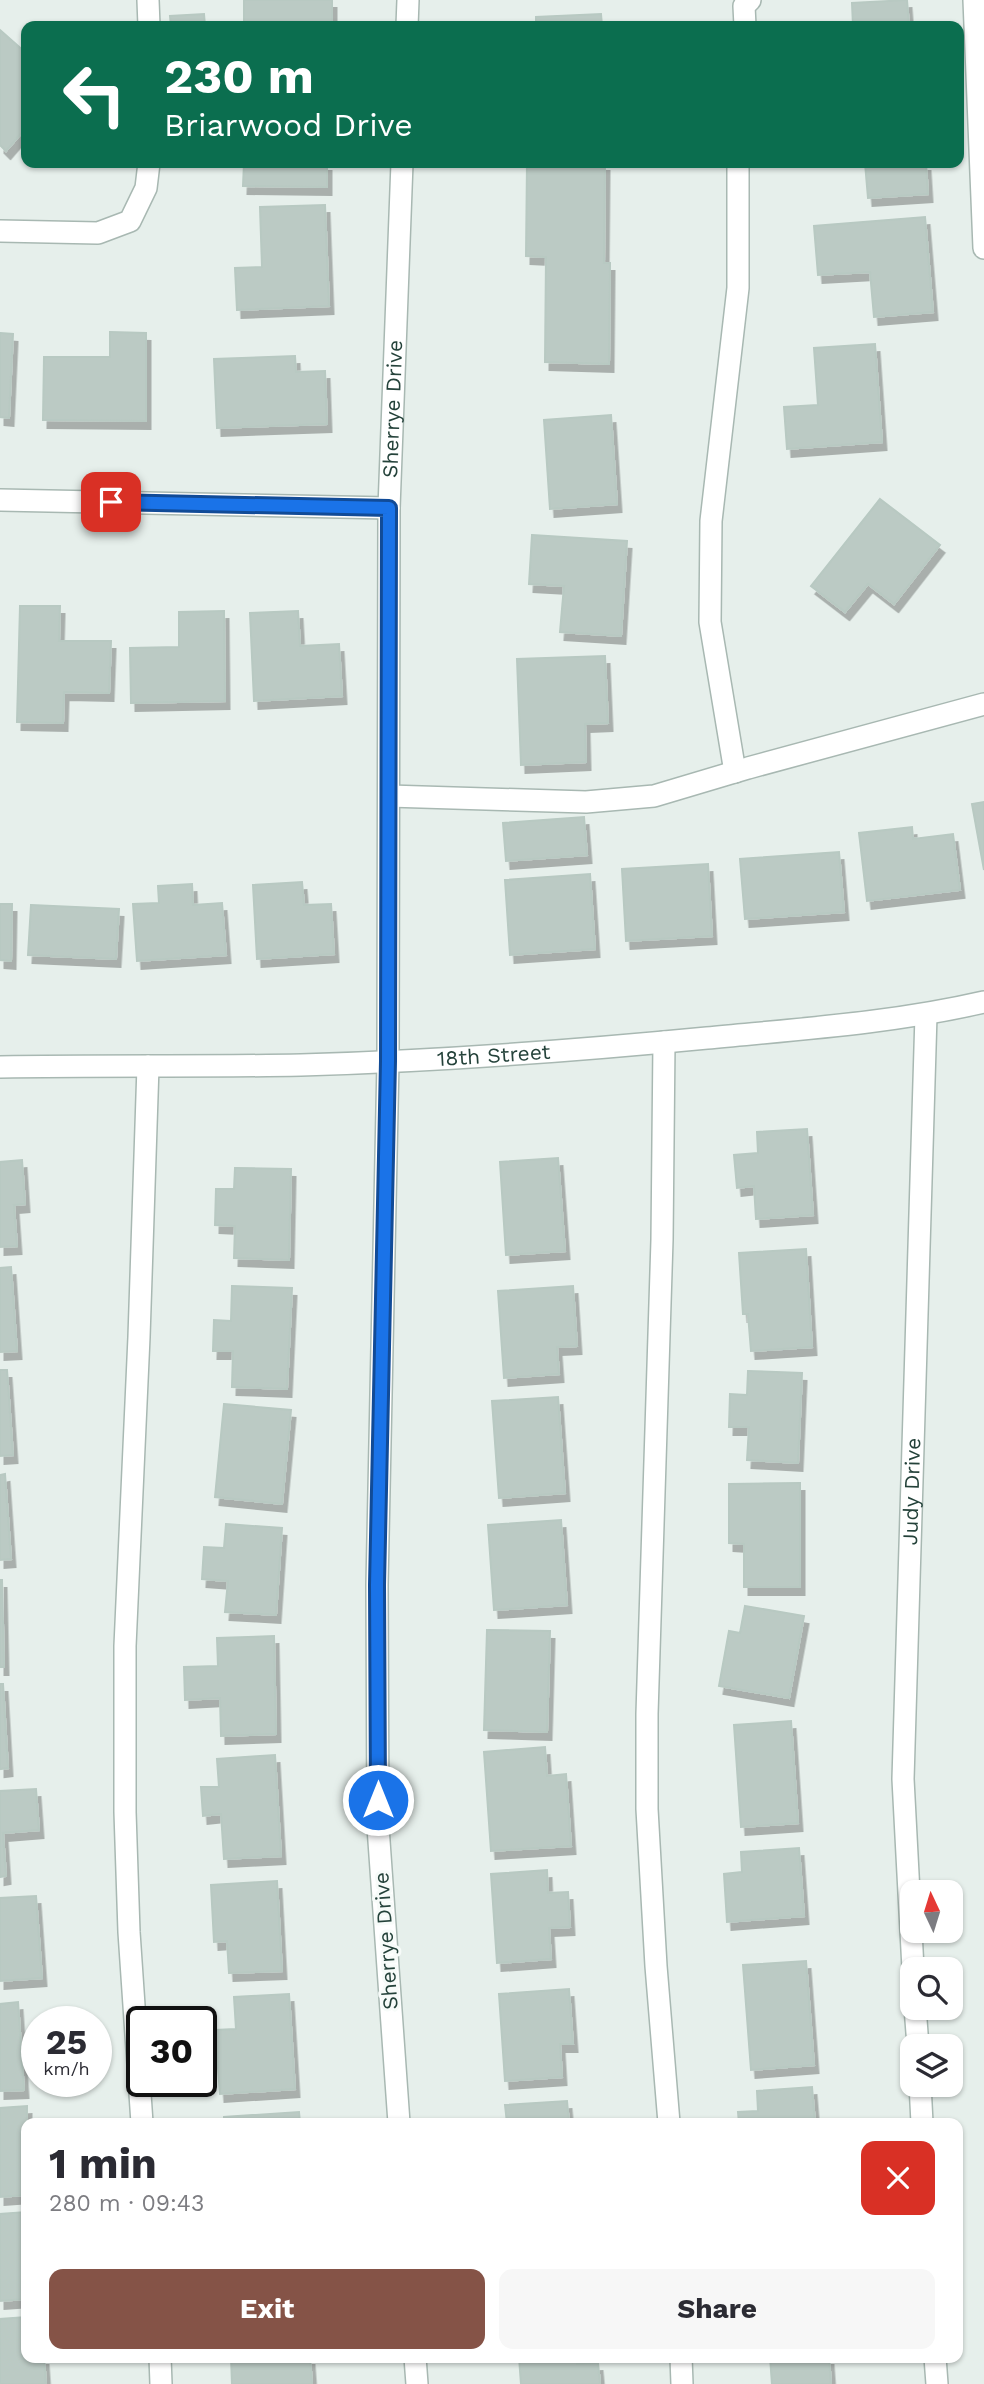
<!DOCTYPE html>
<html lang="en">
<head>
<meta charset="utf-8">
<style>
  :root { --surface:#fff; --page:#f7f7f7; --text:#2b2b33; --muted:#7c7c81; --accent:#855347 }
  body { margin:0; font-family:"Work Sans",sans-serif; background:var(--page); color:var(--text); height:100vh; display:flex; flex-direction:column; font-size:26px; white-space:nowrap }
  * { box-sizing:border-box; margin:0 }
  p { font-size:23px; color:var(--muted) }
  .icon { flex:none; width:38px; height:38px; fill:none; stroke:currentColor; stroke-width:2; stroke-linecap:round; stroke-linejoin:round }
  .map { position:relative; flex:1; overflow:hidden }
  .panel { position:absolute; left:21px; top:2118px; width:942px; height:245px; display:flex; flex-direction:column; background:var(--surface); border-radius:14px; box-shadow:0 2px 5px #0004 }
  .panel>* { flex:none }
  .top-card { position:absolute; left:21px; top:21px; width:943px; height:147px; border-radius:14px; box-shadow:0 2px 5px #0004; background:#0b6e4f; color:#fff; overflow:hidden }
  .needle { width:46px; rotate:356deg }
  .buttons { position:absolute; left:900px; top:1880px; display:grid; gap:14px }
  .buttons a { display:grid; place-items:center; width:63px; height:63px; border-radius:14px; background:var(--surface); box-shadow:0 2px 5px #0004; font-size:35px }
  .speed { position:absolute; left:21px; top:2006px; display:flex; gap:14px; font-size:35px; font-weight:700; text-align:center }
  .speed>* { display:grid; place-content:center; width:91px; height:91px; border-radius:50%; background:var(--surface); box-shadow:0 2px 5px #0004; line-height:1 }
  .speed small { font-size:18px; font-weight:400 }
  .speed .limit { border:4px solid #111; border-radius:10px; background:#fff; color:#111 }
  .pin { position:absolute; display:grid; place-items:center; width:60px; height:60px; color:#fff; margin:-30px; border-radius:14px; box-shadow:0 4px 10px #0006 }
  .me { position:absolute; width:77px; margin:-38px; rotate:0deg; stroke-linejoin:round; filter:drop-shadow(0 0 5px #0008) }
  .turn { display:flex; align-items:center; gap:24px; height:147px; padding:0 28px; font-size:32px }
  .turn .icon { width:91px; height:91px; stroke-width:2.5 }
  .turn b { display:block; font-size:49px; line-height:60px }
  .round { display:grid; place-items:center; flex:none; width:74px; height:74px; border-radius:14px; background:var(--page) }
  .overview { display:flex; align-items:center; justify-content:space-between; height:119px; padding:0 28px }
  h1 { font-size:42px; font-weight:700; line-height:52px }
  .cta { display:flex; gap:14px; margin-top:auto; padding:14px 28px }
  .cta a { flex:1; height:80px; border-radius:14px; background:var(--accent); color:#fff; font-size:28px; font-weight:700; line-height:80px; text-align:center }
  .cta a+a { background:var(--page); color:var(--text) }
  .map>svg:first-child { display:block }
  .building { fill:#bbcac4; stroke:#b8c9c2; stroke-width:2; filter:url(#shadow) }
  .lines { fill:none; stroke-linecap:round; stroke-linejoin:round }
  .minor-casing { stroke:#a8b8b2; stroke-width:24 }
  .minor { stroke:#fff; stroke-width:21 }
  .route-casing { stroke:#114b97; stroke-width:18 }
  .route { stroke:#1a73e8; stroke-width:12 }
  .labels { text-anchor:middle; stroke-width:6; stroke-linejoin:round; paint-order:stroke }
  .street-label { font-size:21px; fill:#24423a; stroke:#f7fbf9 }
</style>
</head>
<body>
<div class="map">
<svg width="984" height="2384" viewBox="0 0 984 2384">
  <defs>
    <filter id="shadow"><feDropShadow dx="4.5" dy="8" stdDeviation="0" flood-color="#0004"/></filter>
  </defs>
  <rect width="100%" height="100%" fill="#e6efeb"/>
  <g class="building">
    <rect x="244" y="0" width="88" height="26"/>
    <path d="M907 0 909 26H853L852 3Z"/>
    <path d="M204 14 205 26H171L170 16Z"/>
    <path d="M601 14 602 26H536V17Z"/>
    <path d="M0 30 26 53V128L6 151 0 145Z"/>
    <path d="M244 163H327V187L243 186Z"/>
    <path d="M527 163H605L604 263H610L609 364 545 362 546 257 526 256Z"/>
    <path d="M865 163H926L928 194 868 198Z"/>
    <path d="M325 205 329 306 237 310 235 268 262 267 260 207Z"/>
    <path d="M925 217 933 312 874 317 870 272 818 275 814 226Z"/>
    <path d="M110 332 146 333V421L43 420 44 357H110Z"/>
    <path d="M0 333 13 334 9 418 0 417Z"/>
    <path d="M875 344 882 442 787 449 784 407 818 405 814 348Z"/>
    <path d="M295 356 296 372 325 371 327 424 217 428 214 359Z"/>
    <path d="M611 415 617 504 550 509 544 420Z"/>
    <path d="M880 499 940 545 894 604 868 584 845 612 811 586Z"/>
    <path d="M532 535 627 541 621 636 560 632 564 586 529 584Z"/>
    <path d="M20 606H60L59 641H111L109 693 64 692 63 723 17 722Z"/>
    <path d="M224 611 225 701 131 703 130 648 179 647V612Z"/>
    <path d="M298 611 300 646 339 644 342 696 254 701 250 613Z"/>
    <path d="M605 656 608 723 585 724 586 762 521 765 517 659Z"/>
    <path d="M984 802V870L972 804Z"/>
    <path d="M584 817 587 855 506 861 503 823Z"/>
    <path d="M912 827 913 839 953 834 960 890 867 901 859 833Z"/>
    <path d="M839 852 844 912 745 919 740 859Z"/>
    <path d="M708 864 712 936 626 941 622 869Z"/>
    <path d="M590 874 595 949 510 955 505 880Z"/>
    <path d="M302 882 304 905 331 904 334 954 257 959 253 885Z"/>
    <path d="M192 884 193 905 222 903 226 955 137 961 133 904 159 903 158 886Z"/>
    <path d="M0 904H12L11 961 0 960Z"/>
    <path d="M31 905 119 909 116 959 28 955Z"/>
    <path d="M807 1129 813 1215 756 1219 754 1186 737 1188 734 1155 758 1153 757 1132Z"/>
    <path d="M558 1158 565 1251 506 1255 500 1162Z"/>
    <path d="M22 1160 25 1204 14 1205 17 1246 0 1247V1162Z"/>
    <path d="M235 1168 291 1169 289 1260 234 1258 235 1226 215 1225 216 1189H234Z"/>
    <path d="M806 1249 812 1347 751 1351 748 1314H743L739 1253Z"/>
    <path d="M11 1267 17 1351 0 1352V1268Z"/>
    <path d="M232 1286 292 1288 287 1389 232 1387 233 1351H213L214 1320 231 1321Z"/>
    <path d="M573 1286 577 1346 557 1347 559 1374 504 1378 498 1291Z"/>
    <path d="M0 1370H7L13 1455 0 1456Z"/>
    <path d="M748 1371 802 1373 798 1463 747 1460 749 1427H729L730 1394 747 1395Z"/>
    <path d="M558 1397 565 1493 499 1498 492 1401Z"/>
    <path d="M224 1404 291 1410 282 1504 215 1497Z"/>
    <path d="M5 1474 11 1559 0 1560V1475Z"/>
    <path d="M800 1483V1587H744V1544L729 1543V1484Z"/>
    <path d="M561 1520 567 1605 494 1610 488 1525Z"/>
    <path d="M226 1524 282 1528 276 1615 225 1612 228 1581 202 1579 204 1547 224 1548Z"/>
    <path d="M0 1580H2L4 1667H0Z"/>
    <path d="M745 1606 804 1616 789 1698 719 1686 729 1631 740 1633Z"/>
    <path d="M487 1630 550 1631 547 1732 484 1730Z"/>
    <path d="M274 1636 276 1734 221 1736 220 1698 185 1700 184 1667 218 1666 217 1638Z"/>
    <path d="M0 1684H3L8 1768 0 1769Z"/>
    <path d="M791 1721 798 1823 741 1827 734 1725Z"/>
    <path d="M545 1747 547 1776 566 1774 571 1846 491 1851 484 1752Z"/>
    <path d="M275 1755 281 1856 224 1859 221 1814 203 1816 201 1787H219L217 1759Z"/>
    <path d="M36 1789 39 1830 3 1833 6 1876 0 1877V1791Z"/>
    <path d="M799 1848 804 1916 727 1922 724 1874 742 1872 741 1852Z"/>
    <path d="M547 1870 548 1893 568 1892 570 1927 549 1928 551 1959 497 1963 491 1874Z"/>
    <path d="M277 1881 282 1971 229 1973 227 1941 214 1942 211 1885Z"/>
    <path d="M36 1896 42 1978 0 1981V1898Z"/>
    <path d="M806 1961 814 2065 751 2070 743 1965Z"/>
    <path d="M569 1989 573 2044H560L562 2077 505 2081 499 1994Z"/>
    <path d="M289 1994 295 2089 220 2094 215 2030 236 2029 234 1997Z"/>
    <path d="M18 2002 24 2090 0 2091V2004Z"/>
    <path d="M812 2087 815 2123H739L738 2112 758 2111 757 2091Z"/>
    <path d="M567 2101 569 2123H507L505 2105Z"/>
    <path d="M27 2106 26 2195 0 2197V2108Z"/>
    <path d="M299 2112 300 2123H224V2117Z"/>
    <path d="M26 2212V2299L0 2301V2214Z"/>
    <path d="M26 2317V2357H44L46 2384H0V2319Z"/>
    <path d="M231 2357H310L312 2384H232Z"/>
    <path d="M519 2357H576L577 2364 598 2363 600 2384H521Z"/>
    <path d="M770 2357H829L831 2384H772Z"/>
  </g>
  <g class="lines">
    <defs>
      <g id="minor">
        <path d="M148 0 149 26"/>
        <path d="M974 0 984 248"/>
        <path d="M407 26 408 0"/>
        <path d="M745 26 744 6 750 0"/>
        <path d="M0 231 98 233 130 221 146 188 149 163"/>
        <path d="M0 500 389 508"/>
        <path d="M735 772 710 622 711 521 738 288V163"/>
        <path d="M389 796 586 802 654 796 748 768 984 704"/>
        <path d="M664 1042 662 1240 647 1714V1809L656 1966 669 2123"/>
        <path id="s1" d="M0 1067C100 1065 201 1067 301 1065 436 1061 572 1051 707 1038 800 1029 893 1023 984 1002"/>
        <path id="s2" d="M913 1969 903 1779 926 1015"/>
        <path d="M915 2007 918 2046"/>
        <path d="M920 2084 922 2123"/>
        <path d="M142 2123 129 1932 125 1812V1646L139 1337 148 1066"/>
        <path id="s3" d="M399 2123 378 1827 377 1585 388 1061 389 508 402 163"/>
        <path d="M160 2357 161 2384"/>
        <path d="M415 2357 417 2384"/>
        <path d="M681 2357 682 2384"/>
        <path d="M935 2357 937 2384"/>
      </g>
    </defs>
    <use href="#minor" class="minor-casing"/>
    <use href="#minor" class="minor"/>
  </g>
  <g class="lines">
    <defs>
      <path id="route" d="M111 502 389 508 388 1061 377 1585 378 1800"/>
    </defs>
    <use href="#route" class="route-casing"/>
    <use href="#route" class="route"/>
  </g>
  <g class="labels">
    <g class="street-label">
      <text dy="7" stroke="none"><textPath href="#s3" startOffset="1715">Sherrye Drive</textPath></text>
      <text dy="7" stroke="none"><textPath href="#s1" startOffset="494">18th Street</textPath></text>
      <text dy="7" stroke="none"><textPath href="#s2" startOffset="478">Judy Drive</textPath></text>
      <text transform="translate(386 1941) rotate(-94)" y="7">Sherrye Drive</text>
    </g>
  </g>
</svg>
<div class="buttons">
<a><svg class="needle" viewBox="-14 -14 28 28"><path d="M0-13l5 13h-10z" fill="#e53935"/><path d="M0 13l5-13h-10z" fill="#7c7c81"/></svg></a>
<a><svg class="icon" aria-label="search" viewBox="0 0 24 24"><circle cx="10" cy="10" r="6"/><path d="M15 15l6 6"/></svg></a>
<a><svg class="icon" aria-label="layers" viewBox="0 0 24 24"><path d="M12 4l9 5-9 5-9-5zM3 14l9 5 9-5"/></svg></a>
</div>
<div class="speed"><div>25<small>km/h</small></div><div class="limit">30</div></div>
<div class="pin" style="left:111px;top:502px;background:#d93025"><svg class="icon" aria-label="arrive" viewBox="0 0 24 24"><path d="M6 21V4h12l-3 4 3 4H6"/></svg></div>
<svg class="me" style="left:378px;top:1800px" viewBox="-20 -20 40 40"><circle r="17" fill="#1a73e8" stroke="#fff" stroke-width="3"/><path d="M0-11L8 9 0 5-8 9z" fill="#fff"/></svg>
<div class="top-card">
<div class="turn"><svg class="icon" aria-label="left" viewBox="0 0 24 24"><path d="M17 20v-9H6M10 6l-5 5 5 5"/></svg><div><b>230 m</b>Briarwood Drive</div></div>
</div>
<section class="panel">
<div class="overview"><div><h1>1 min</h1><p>280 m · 09:43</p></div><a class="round" style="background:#d93025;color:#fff"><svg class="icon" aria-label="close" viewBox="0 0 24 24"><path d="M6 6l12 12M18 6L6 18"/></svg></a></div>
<div class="cta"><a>Exit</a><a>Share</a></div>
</section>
</div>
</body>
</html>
